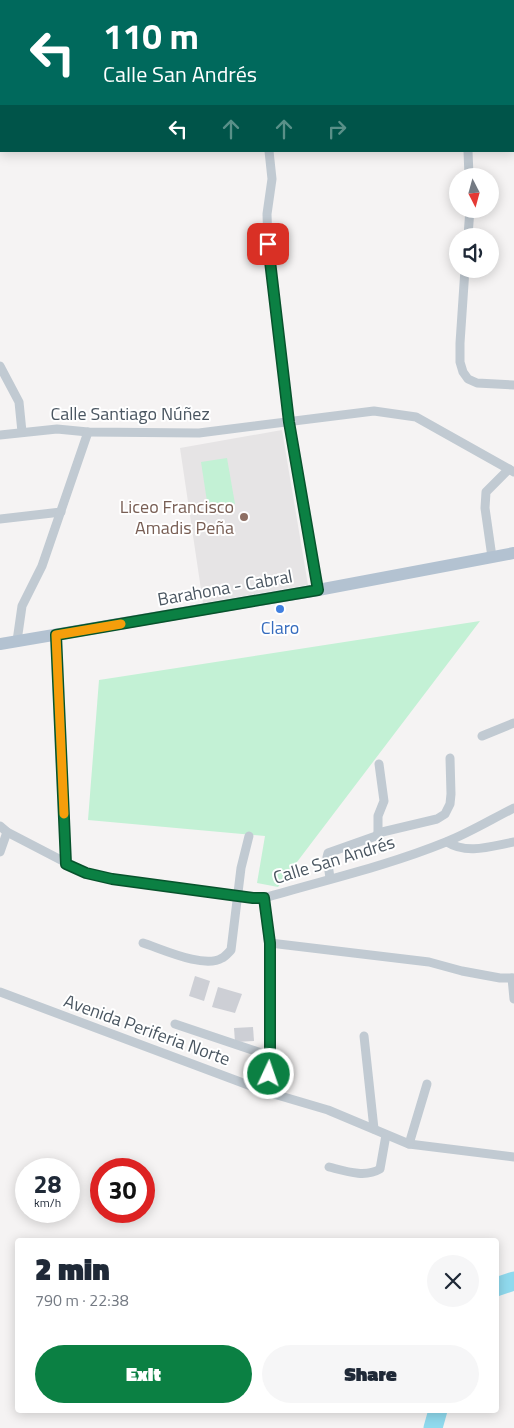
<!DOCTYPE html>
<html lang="en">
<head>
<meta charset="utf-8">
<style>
  :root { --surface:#fff; --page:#f6f6f7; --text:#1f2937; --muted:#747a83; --accent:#0b8043 }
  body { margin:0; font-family:"Titillium Web",sans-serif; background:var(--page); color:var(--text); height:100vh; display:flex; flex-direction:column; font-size:19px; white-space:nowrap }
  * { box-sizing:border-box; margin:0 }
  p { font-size:16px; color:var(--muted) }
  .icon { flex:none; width:28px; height:28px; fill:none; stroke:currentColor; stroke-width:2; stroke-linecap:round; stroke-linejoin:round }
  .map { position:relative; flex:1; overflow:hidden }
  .panel { position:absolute; left:15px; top:1238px; width:484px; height:175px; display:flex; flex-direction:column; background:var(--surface); border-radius:5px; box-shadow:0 2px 12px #0003 }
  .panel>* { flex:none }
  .guide { position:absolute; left:0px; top:0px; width:515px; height:152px; box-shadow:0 2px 12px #0003; background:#00695c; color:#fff; overflow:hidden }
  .needle { width:32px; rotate:174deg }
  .fabs { position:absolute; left:449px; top:168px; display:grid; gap:10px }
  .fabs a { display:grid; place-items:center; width:50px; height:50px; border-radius:50%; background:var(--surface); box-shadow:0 2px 12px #0003; font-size:25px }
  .speed { position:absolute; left:15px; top:1158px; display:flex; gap:10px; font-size:25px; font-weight:700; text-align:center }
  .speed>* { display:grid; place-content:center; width:65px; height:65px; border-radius:50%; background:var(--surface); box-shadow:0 2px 12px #0003; line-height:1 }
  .speed small { font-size:12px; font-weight:400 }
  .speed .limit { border:8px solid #d22; background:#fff; color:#111 }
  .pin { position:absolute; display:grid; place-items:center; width:42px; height:42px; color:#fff; margin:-21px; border-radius:10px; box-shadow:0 2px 8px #0006 }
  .me { position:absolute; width:55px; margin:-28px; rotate:3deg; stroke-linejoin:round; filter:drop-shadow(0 0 4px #0008) }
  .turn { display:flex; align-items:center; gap:18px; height:105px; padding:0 20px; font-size:22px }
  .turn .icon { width:65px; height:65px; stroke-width:2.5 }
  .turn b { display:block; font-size:35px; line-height:42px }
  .lanes { display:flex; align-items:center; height:48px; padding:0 20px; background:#0003; justify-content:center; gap:25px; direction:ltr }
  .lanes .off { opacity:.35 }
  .round { display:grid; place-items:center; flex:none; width:52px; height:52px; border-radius:26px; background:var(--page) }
  .overview { display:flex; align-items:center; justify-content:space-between; height:85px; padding:0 20px }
  h1 { font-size:30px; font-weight:800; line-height:38px }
  .button { display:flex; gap:10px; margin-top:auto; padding:10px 20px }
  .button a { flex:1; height:58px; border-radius:30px; background:var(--accent); color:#fff; font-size:20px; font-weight:800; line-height:58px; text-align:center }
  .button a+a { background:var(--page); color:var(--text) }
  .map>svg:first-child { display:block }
  .education { fill:#e6e4e5 }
  .green { fill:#c3f1d5 }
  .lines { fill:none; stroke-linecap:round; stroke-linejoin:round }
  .river { stroke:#90daee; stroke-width:19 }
  .building { fill:#cdcfd5 }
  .street { stroke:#c1cad2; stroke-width:9 }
  .primary { stroke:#b3c2d1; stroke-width:12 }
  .route-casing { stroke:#07532c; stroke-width:12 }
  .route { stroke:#0b8043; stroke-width:9 }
  .slow { stroke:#f59e0b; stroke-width:9 }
  .education-dot { fill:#8d6e63; stroke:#fff; stroke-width:2 }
  .shop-dot { fill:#3f7fe0; stroke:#fff; stroke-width:2 }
  .labels { text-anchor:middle; stroke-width:4; stroke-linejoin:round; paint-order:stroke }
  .street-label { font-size:18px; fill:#4a5661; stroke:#fff }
  .education-label { font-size:18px; fill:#785e54; stroke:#fff; text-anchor:end }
  .shop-label { font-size:18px; fill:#366cbe; stroke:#fff }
</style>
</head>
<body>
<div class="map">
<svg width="514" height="1428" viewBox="0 0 514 1428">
  <rect width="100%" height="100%" fill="#f5f3f3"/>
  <path class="education" d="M282 430 308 585 203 603 180 448Z"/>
  <g class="green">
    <path d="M227 458 235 504 208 508 201 462Z"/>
    <path d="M480 621 278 887 257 883 265 836 88 820 99 680Z"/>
  </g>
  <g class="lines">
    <g class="river">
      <path d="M496 1287 514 1281"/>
      <path d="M433 1428 438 1410"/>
    </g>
  </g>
  <g class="building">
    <path d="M195 976 210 981 204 1001 189 996Z"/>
    <path d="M218 987 242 994 235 1013 212 1007Z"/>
    <path d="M253 1027 254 1041 235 1042 234 1028Z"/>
  </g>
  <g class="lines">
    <g class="street">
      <path d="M366 1V0"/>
      <path d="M508 1 510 0"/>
      <path d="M269 151 272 179 267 214 268 244 289 422 318 590"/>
      <path d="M468 151 469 176"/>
      <path d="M468 236 470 209"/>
      <path d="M465 269 460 343V362L463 372 468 379 477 383 514 385"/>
      <path d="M0 366 19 402 22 432"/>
      <path d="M0 435 57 429 88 432 199 433 374 411 416 417 514 472"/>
      <path d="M0 519 61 512"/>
      <path d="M492 557 485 508 486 492 509 469"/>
      <path d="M57 635 66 864"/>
      <path d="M17 641 22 606 42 566 88 432"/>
      <path d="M482 736 514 723"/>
      <path d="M0 826 7 832 86 873 112 879 253 898H264C325 880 387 866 446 842 469 833 492 819 514 808"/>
      <path d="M378 833 437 819 445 814 450 804 451 794 450 758"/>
      <path d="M447 842C467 855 492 846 514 842"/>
      <path d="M0 852 7 832"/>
      <path d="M330 878 327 857 328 853 376 836 378 833V816L384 801 379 764"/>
      <path d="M264 898C272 962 273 1028 267 1092"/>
      <path d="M143 943C162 949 204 969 222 958 225 957 228 953 231 950L241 868 249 836"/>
      <path d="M270 943 429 962 462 971 500 978H514"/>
      <path d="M512 978 514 999"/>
      <path d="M0 992 267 1092 328 1110 409 1144 514 1157"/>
      <path d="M175 1024 270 1056"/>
      <path d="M364 1036 374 1129"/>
      <path d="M409 1144 427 1084"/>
      <path d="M329 1167C345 1171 365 1178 380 1169L386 1135"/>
    </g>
    <path class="primary" d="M0 644 318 590 514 553"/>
  </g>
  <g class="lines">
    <defs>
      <path id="route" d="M268 244 289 422 318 590 56 635 66 864 86 873 112 879 253 898H264L270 943V1056L269 1074"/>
    </defs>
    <use href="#route" class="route-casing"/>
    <use href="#route" class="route"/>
    <path class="slow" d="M64 814 56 635 121 624"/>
  </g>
  <circle class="education-dot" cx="244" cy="517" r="5"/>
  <circle class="shop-dot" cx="280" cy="609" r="5"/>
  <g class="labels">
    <g class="street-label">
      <text x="130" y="420">Calle Santiago Núñez</text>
      <text transform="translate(225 588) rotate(-10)" y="6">Barahona - Cabral</text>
      <text transform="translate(334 860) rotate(-17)" y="6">Calle San Andrés</text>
      <text transform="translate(147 1030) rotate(20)" y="6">Avenida Periferia Norte</text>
    </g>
    <g class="education-label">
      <text x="234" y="513">Liceo Francisco<tspan x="234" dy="21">Amadis Peña</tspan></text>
    </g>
    <g class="shop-label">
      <text x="280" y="634">Claro</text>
    </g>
  </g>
</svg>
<div class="fabs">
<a><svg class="needle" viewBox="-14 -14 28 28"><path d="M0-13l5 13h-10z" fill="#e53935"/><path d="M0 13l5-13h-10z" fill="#747a83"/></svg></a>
<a><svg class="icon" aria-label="sound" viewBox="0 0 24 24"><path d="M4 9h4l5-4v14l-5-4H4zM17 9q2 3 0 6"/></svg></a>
</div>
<div class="speed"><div>28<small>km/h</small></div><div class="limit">30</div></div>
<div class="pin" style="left:268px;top:244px;background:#d93025"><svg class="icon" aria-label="arrive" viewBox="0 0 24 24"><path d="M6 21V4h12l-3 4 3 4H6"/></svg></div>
<svg class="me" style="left:269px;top:1074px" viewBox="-20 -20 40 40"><circle r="17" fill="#0b8043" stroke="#fff" stroke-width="3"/><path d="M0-11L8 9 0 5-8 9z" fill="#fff"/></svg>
<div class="guide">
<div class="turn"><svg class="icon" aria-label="left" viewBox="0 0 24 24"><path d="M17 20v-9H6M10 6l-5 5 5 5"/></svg><div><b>110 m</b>Calle San Andrés</div></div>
<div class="lanes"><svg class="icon" aria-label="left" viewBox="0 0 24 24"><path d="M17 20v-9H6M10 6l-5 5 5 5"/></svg><svg class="icon off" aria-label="ahead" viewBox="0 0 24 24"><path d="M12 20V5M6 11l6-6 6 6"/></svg><svg class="icon off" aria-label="ahead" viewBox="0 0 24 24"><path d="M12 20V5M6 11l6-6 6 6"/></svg><svg class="icon off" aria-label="right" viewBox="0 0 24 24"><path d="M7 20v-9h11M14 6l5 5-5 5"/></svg></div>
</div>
<section class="panel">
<div class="overview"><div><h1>2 min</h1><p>790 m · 22:38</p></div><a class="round"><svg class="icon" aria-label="close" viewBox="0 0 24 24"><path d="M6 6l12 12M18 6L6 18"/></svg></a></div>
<div class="button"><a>Exit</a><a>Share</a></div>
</section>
</div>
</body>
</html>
